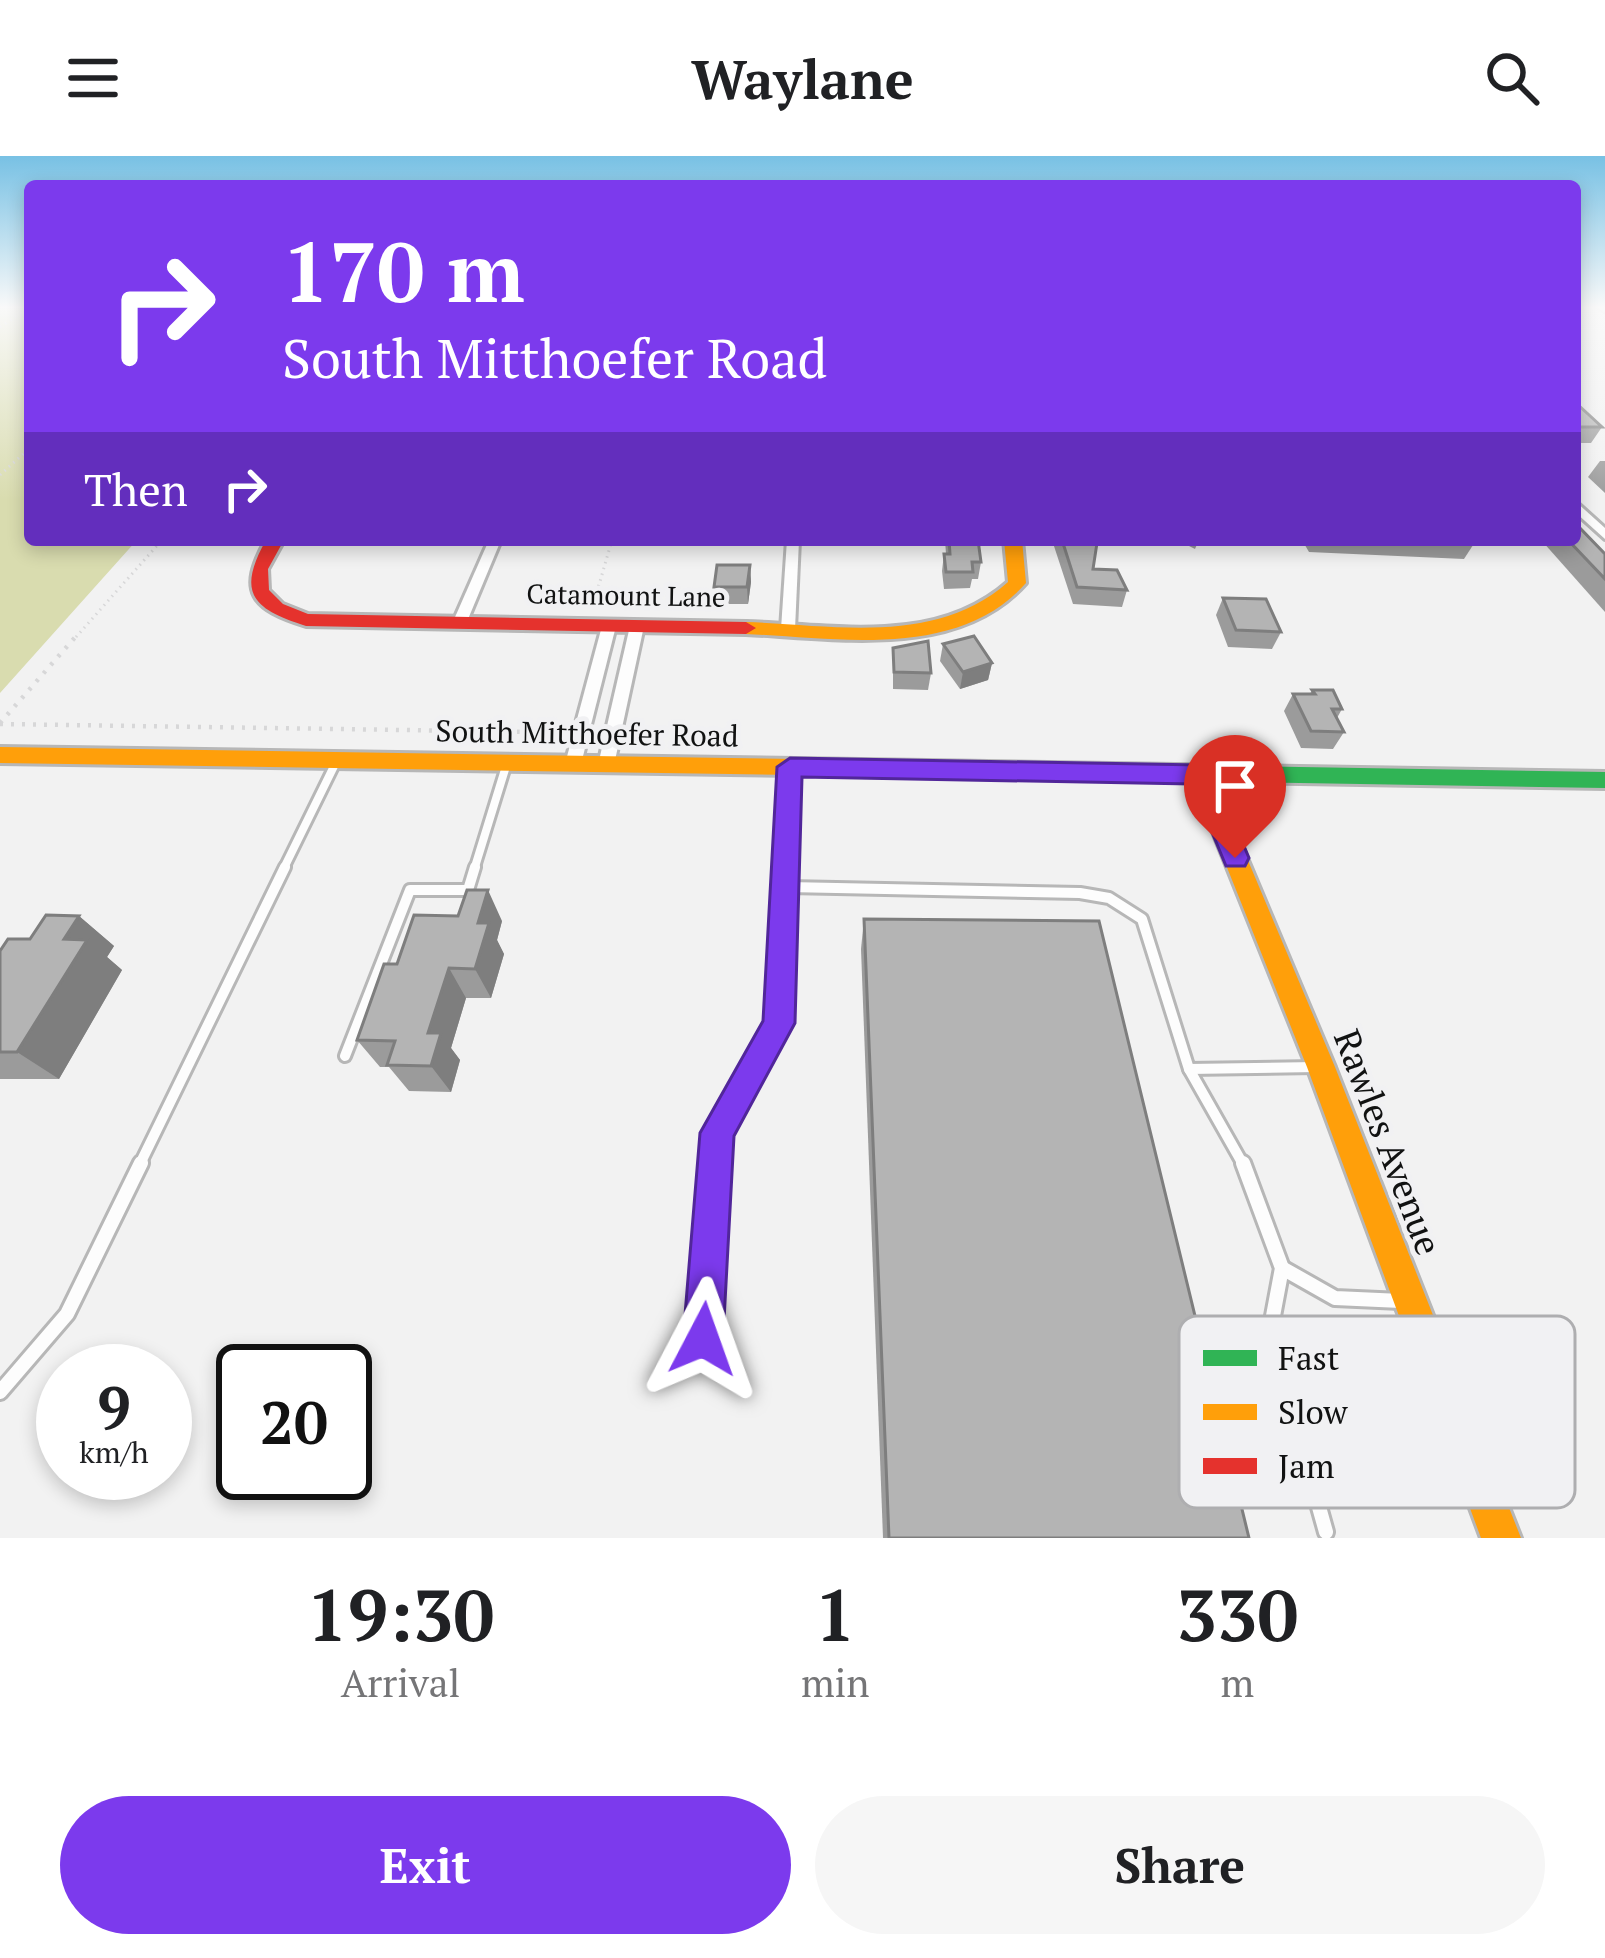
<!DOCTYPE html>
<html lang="en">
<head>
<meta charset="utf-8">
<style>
  :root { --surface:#fff; --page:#f6f6f6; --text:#202124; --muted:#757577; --accent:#7c3aed }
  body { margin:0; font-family:"PT Serif",serif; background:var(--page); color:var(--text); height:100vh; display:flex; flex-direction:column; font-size:45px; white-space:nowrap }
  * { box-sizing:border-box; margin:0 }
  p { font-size:39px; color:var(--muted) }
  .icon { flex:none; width:66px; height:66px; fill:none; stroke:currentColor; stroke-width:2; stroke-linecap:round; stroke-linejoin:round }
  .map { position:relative; height:1382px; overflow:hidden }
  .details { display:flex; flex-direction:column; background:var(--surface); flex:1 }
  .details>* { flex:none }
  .guide { position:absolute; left:24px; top:24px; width:1557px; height:366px; border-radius:12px; box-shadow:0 6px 18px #0003; background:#7c3aed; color:#fff; overflow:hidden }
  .speed { position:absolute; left:36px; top:1188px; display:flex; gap:24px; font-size:60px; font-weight:700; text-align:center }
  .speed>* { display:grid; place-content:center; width:156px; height:156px; border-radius:50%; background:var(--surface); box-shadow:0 6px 18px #0003; line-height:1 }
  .speed small { font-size:30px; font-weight:400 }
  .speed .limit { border:6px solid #111; border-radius:18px; background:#fff; color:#111 }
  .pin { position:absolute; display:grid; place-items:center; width:102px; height:102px; color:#fff; margin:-123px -51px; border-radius:50% 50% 50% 0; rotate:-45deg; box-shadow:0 0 12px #0007 }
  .pin .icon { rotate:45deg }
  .me { position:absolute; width:132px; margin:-66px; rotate:4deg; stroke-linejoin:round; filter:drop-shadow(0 0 9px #0008) }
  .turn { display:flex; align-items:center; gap:42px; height:252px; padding:0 60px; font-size:54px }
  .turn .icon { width:156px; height:156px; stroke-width:2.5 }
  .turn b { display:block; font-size:84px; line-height:102px }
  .then { display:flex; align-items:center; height:114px; padding:0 60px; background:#0003; gap:24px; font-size:45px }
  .eta { display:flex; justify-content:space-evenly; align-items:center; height:204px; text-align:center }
  .eta b { font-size:72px; font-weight:600; line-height:84px }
  .button { display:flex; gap:24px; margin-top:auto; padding:24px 60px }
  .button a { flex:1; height:138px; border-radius:72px; background:var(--accent); color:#fff; font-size:48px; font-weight:600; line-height:138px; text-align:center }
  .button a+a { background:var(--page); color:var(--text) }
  header { display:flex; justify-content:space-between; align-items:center; height:156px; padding:0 60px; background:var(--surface); font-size:54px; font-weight:600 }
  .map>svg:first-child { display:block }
  .green { fill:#d9dcaf }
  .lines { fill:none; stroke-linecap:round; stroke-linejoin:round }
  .lane-far2-casing { stroke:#b7b7b7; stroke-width:14 }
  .lane-far1-casing { stroke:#b7b7b7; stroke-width:16 }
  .lane-casing { stroke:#b7b7b7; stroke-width:20 }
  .street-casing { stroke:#b7b7b7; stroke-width:6 }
  .fast-casing { stroke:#b7b7b7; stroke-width:6 }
  .slow-casing { stroke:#b7b7b7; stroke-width:6 }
  .jam-casing { stroke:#b7b7b7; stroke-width:6 }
  .path-far1 { stroke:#d7d7d8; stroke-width:3; stroke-dasharray:1.5 4.5; stroke-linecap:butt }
  .path { stroke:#d7d7d8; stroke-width:4.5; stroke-dasharray:3 8; stroke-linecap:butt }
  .lane-far2 { stroke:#fdfdfd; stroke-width:8 }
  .lane-far1 { stroke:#fdfdfd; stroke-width:10 }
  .lane { stroke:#fdfdfd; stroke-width:14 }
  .street { fill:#fdfdfd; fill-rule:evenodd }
  .fast { fill:#30b455; fill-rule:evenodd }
  .slow { fill:#ff9f0a; fill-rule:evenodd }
  .jam { fill:#e5322d; fill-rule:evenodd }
  .wall { fill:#9b9b9b }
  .shaded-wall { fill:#7e7e7e }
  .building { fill:#b4b4b4; stroke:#7e7e7e; stroke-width:3 }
  .route { fill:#7c3aed; stroke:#51269a; stroke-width:3 }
  .labels { text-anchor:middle; stroke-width:10; stroke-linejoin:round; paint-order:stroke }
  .far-street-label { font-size:27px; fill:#111212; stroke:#f1f1f3 }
  .street-label { font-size:30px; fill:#111212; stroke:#f1f1f3 }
  .near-street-label { font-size:36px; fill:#111212; stroke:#f1f1f3 }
  .key { fill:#f1f1f3; stroke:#aeaeb0; stroke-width:3 }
  .key-label { font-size:33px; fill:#111212 }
</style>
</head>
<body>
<header><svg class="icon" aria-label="menu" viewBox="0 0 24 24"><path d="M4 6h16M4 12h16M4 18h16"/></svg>Waylane<svg class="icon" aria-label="search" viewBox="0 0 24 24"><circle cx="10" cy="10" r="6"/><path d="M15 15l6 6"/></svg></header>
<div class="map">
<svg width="1605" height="1382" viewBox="0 0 1605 1382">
  <rect width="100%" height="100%" fill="#f2f2f2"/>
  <path class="green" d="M0 151H30V384H137L0 537Z"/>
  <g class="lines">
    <defs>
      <g id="lane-far2">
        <path d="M283 714 337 604"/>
        <path d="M474 714 507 607"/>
        <path d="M788 714 790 611"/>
      </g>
      <g id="lane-far1">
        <path d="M788 731V711"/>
        <path d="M345 900 410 734H468L475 711"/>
        <path d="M1189 913 1244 1010"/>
        <path d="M139 1010 285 711"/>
        <path d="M715 1010 717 978 779 867 788 731 1080 737 1109 742 1142 763 1189 913 1316 911"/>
      </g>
      <g id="lane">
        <path d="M1243 1007 1282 1112 1270 1176 1326 1376"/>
        <path d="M1282 1112 1335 1142 1401 1145"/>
        <path d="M703 1183 715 1007"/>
        <path d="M0 1236 67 1158 141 1007"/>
      </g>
      <g id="street">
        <path d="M1599 151H1605V155L1600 153Z"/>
        <path d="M1575 345 1605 372V383L1575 356Z"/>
        <path d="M489 384H501L466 468 459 472 454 471 452 468Z"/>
        <path d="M787 384H799L795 473 788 477 781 473Z"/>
        <path d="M609 466 616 470 581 608 573 614 565 608 602 470Z"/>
        <path d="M637 466 644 470 614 609 606 615 598 609 630 470Z"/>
      </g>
      <path id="fast" d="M927 605 1605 616V632L927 621 916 613Z"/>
      <g id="slow">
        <path d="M1004 384H1022L1026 427C958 504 837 482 746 478L736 472 746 466C835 469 936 490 1008 426Z"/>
        <path d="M0 591 927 605 938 613 927 621 0 607Z"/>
        <path d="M1201 611 1212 619 1335 911 1521 1382H1481L1307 911 1190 619Z"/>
      </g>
      <path id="jam" d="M266 384H284L268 413 269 434 283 448 308 458 746 466 756 472 746 478 306 470C251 453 237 436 266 384Z"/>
    </defs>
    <use href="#lane-far2" class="lane-far2-casing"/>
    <use href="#lane-far1" class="lane-far1-casing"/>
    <use href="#lane" class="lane-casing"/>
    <use href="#street" class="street-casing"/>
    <use href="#fast" class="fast-casing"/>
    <use href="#slow" class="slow-casing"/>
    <use href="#jam" class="jam-casing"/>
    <g class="path-far1">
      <path d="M0 171 30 151"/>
      <path d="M0 319 30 292"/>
      <path d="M586 451 599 429 612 384"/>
      <path d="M76 481 162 384"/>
    </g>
    <g class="path">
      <path d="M0 567 78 478"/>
      <path d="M0 568 538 576 565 565"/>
    </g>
    <use href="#lane-far2" class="lane-far2"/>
    <use href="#lane-far1" class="lane-far1"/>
    <use href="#lane" class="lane"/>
    <use href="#street" class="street"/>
    <use href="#fast" class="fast"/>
    <use href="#slow" class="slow"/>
    <use href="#jam" class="jam"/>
  </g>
  <g class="wall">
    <path d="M1575 246 1602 271 1591 287H1575Z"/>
    <path d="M1600 305H1605V337L1588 321Z"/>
    <path d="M945 384H978L981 406 978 423H972L970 432 944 433 942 415 944 398H946Z"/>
    <path d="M1052 384H1096L1093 413 1127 434 1122 451 1073 448Z"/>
    <path d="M1177 384H1199L1195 393Z"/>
    <path d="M1302 384H1473L1475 386 1464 403 1309 396Z"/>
    <path d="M1543 384H1575L1605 398V456L1542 385Z"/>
    <path d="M750 409 751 426 748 448H715L714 431Z"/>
    <path d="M1223 442 1281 476 1272 493 1228 491 1216 459Z"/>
    <path d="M943 488 992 507 988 524 960 533 940 505Z"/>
    <path d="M893 492 931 517 928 534 893 533Z"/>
    <path d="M1312 534 1342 553 1337 562 1344 576 1333 593 1301 592 1284 555 1293 538H1310Z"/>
    <path d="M79 760 114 790 107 801 122 814 59 923H0V795L30 783Z"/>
    <path d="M864 763 1249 1382H883L861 793Z"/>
    <path d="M502 765 497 784 504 798 491 842H466L451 892 460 904 451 936 409 935 389 911H380L357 884 397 808Z"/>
  </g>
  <g class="shaded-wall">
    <path d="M750 409 751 426 748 448 747 431Z"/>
    <path d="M992 507 988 524 960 533 963 516Z"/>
    <path d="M488 734 502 765 497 784 504 798 491 842 475 813 478 767Z"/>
    <path d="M79 760 114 790 107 801 122 814 59 923 17 896 64 783Z"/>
    <path d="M449 812 466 842 451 892 460 904 451 936 431 910 428 877Z"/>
  </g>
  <g class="building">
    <path d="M1575 246 1602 271H1576Z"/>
    <path d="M1575 369H1577L1605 398V423L1568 384H1575Z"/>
    <path d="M949 384H978L981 406H972L973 416H946L944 398H950Z"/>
    <path d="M1062 384H1096L1097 387 1093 413 1117 414 1127 434 1077 431Z"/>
    <path d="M717 409H750L747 431H714Z"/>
    <path d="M1223 442 1266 443 1281 476 1236 474Z"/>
    <path d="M974 480 992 507 963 516 943 488Z"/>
    <path d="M928 485 931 517 894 516 893 492Z"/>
    <path d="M1312 534H1333L1342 553H1332L1344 576 1311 575 1293 538H1315Z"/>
    <path d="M467 734H488L478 767H489L475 813 449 812 428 877H441L431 910 387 909 395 885 357 884 384 808H397L414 759 458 760Z"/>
    <path d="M46 759 79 760 64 783 87 784 17 896H0V795L8 783H30Z"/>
    <path d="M864 763 1099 765 1249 1382H889Z"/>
  </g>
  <linearGradient id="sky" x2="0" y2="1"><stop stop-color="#78c1e4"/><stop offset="0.44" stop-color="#f9f9f9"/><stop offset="1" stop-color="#f9f9f9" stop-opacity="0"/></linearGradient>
  <rect width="1605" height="344" fill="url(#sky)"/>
  <path class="route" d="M790 602 1201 609 1214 619 1249 702 1245 710H1226L1192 628 802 621 795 867 734 980 723 1183 717 1197 703 1203 689 1197 683 1183 700 977 763 865 777 611Z"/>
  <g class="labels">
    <g class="far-street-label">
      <text transform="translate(626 440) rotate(1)" y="9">Catamount Lane</text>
    </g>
    <g class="street-label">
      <text transform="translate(587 578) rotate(1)" y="10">South Mitthoefer Road</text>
    </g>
    <g class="near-street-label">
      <text transform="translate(1388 986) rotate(69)" y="13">Rawles Avenue</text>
    </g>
  </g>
  <rect x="1179" y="1160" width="396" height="192" rx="18" class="key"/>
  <rect x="1203" y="1194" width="54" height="16" fill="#30b455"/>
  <rect x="1203" y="1248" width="54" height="16" fill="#ff9f0a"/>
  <rect x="1203" y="1302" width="54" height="16" fill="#e5322d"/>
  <g class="key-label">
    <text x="1278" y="1214">Fast</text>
    <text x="1278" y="1268">Slow</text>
    <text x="1278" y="1322">Jam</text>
  </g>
</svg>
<div class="speed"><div>9<small>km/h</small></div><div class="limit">20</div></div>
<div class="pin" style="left:1235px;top:702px;background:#d93025"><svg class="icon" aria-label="arrive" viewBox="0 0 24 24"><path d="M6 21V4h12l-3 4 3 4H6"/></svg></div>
<svg class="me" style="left:703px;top:1183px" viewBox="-20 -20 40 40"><path d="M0-17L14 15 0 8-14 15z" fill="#7c3aed" stroke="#fff" stroke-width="4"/></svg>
<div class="guide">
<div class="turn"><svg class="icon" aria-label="right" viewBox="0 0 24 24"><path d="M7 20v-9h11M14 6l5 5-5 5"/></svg><div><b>170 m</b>South Mitthoefer Road</div></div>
<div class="then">Then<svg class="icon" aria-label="right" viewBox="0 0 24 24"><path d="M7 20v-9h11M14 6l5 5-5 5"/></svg></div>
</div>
</div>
<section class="details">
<div class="eta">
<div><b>19:30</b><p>Arrival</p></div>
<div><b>1</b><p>min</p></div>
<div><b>330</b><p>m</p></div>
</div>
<div class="button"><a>Exit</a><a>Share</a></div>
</section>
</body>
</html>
